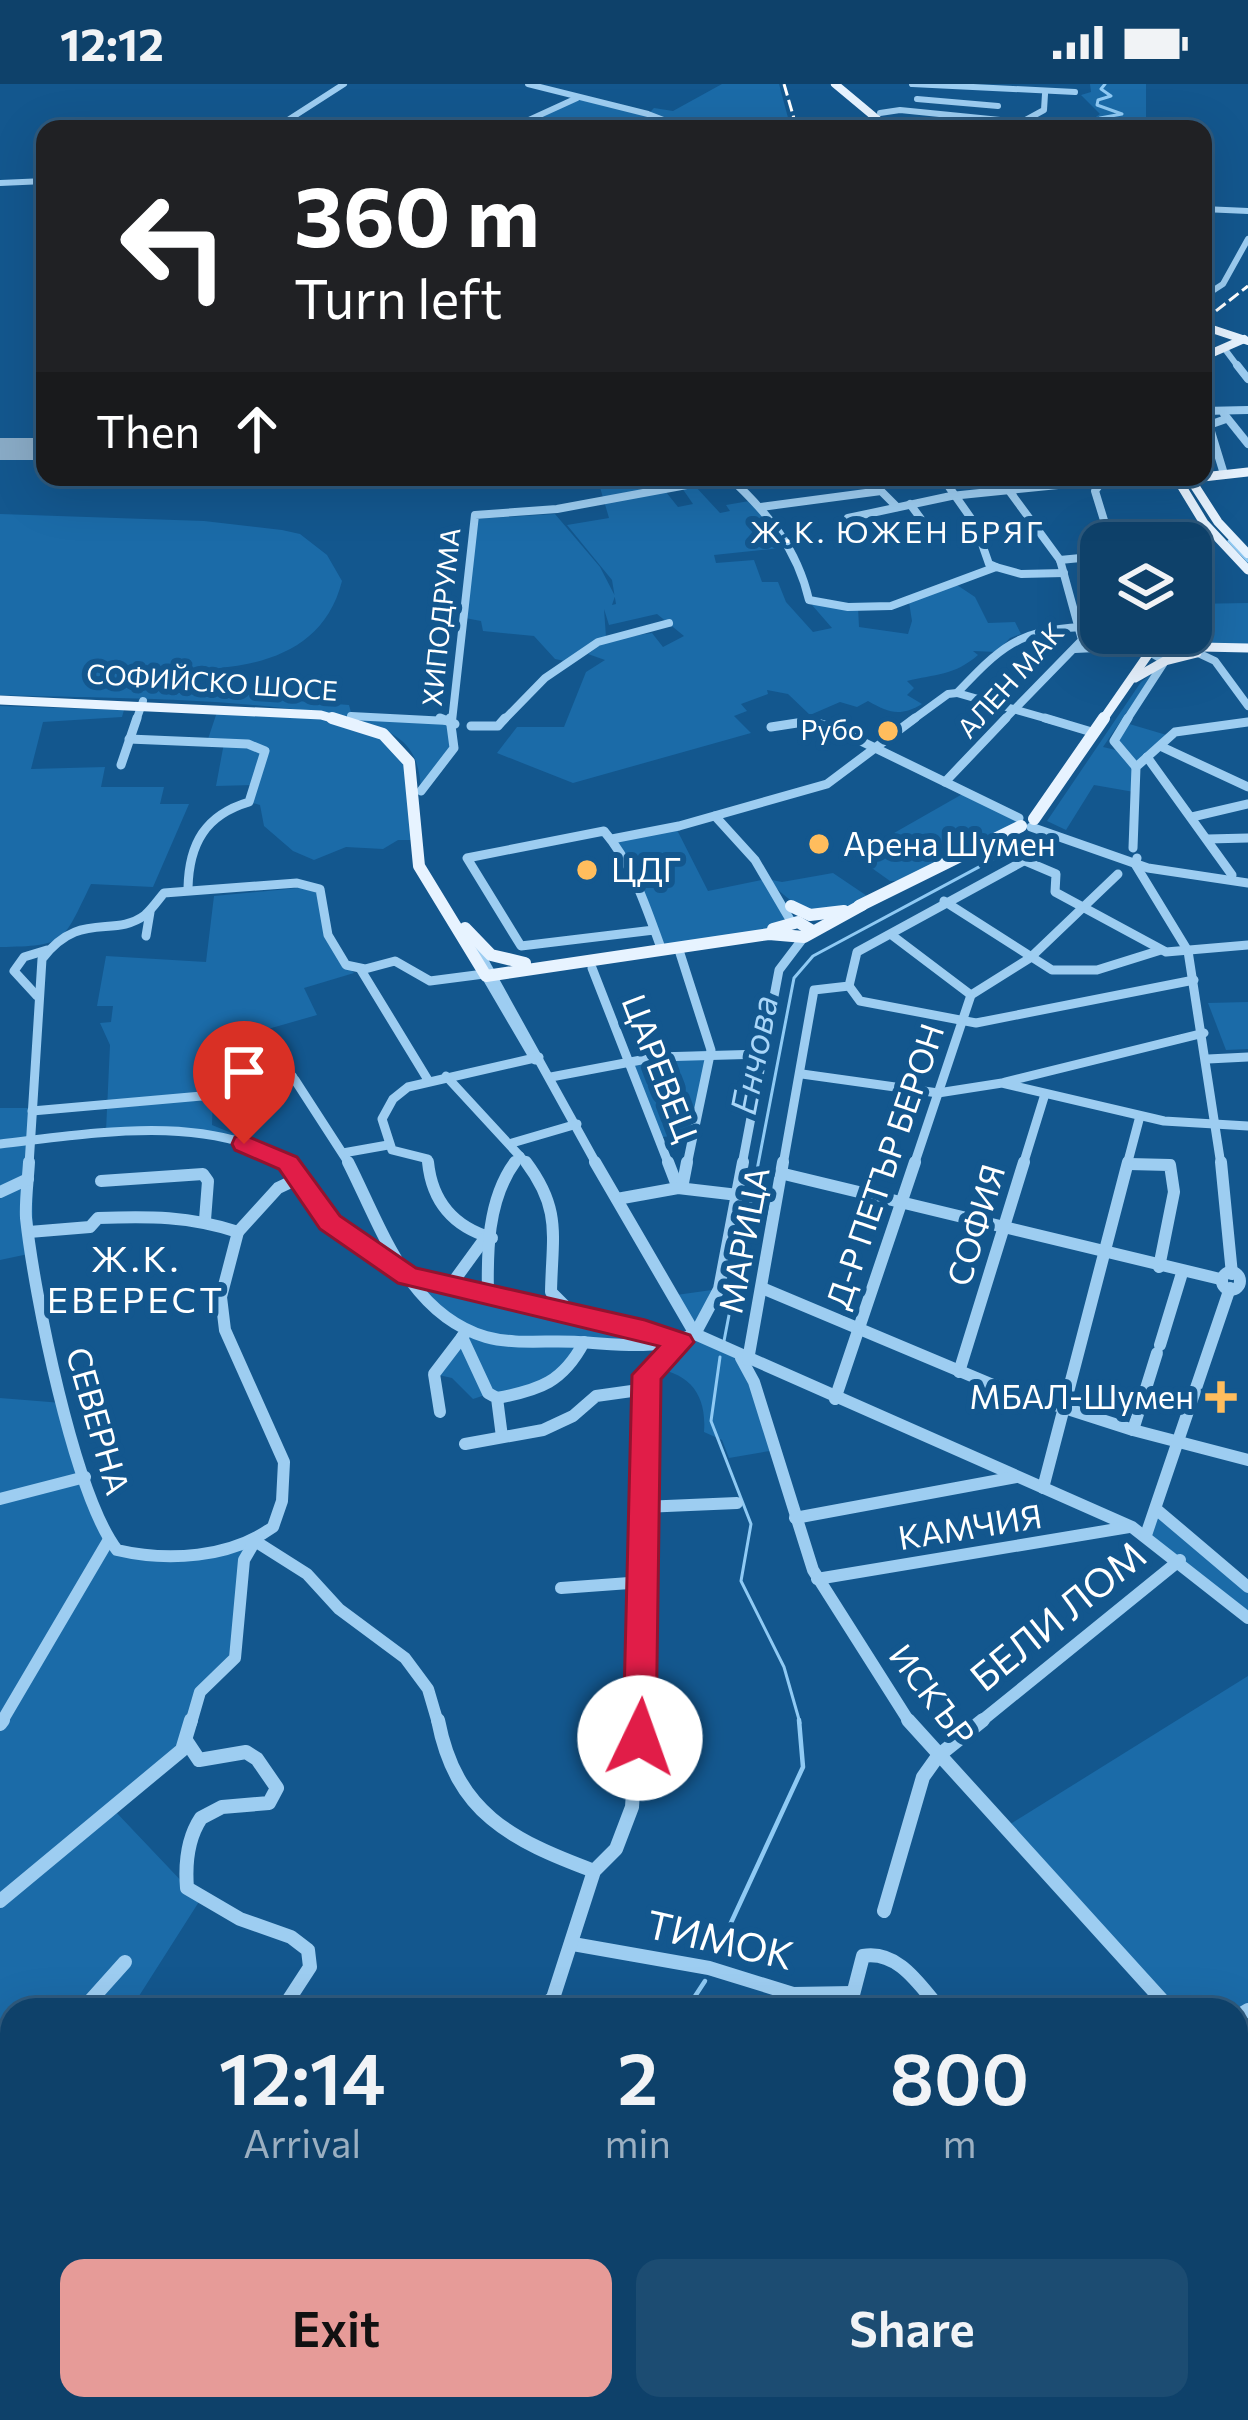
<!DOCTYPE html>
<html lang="en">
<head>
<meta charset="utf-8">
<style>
  :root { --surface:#0e416a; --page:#1c4c72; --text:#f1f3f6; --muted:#9bafc1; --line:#2e5a7e; --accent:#e69b98 }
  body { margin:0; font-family:Commissioner,sans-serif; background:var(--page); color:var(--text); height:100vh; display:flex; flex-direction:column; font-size:45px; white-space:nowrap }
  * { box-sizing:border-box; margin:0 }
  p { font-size:39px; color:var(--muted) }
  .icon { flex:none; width:66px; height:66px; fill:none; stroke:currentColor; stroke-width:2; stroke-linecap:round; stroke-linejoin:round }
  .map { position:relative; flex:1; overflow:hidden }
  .side { position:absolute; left:0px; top:1914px; width:1248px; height:423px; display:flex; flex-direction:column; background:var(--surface); border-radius:36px 36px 0 0; box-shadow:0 12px 48px #0002,0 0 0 3px var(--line) }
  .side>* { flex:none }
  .guide { position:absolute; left:36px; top:36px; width:1176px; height:366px; border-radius:24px; box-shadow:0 12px 48px #0002,0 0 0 3px var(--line); background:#202124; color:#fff; overflow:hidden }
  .buttons { position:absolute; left:1080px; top:438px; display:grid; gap:24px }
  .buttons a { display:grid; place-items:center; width:132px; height:132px; border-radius:24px; background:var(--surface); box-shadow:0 12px 48px #0002,0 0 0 3px var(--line); font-size:60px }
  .pin { position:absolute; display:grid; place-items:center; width:102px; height:102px; color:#fff; margin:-123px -51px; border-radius:50% 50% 50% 0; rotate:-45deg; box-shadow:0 0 12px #0007 }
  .pin .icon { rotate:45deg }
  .me { position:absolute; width:132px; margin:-66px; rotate:3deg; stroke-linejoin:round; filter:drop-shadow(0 0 9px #0008) }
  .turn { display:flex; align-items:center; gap:42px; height:252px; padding:0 60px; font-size:54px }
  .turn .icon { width:156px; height:156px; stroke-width:2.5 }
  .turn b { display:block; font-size:84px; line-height:102px }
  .then { display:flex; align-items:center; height:114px; padding:0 60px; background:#0003; gap:24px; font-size:45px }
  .eta { display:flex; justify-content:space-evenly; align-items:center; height:204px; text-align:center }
  .eta b { font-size:72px; font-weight:600; line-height:84px }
  .primary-button { display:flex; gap:24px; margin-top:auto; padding:24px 60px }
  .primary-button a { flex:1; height:138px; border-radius:24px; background:var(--accent); color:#111; font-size:48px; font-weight:600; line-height:138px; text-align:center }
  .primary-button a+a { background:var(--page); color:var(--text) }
  .status { display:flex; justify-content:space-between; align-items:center; height:84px; padding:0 60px; background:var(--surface); direction:ltr }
  .status svg { height:33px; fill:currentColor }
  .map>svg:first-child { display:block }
  .green { fill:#1b6ba8 }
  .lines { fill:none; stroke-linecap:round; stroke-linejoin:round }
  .stream-far1 { stroke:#8fcaf4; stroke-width:3 }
  .stream { stroke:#8fcaf4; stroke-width:4.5 }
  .runway { fill:#89abc6; fill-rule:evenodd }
  .minor-far4 { stroke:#9dcdf1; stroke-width:6 }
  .minor-far3 { stroke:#9dcdf1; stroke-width:8 }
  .minor-far2 { stroke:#9dcdf1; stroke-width:9 }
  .minor-far1 { stroke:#9dcdf1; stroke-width:12 }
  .minor { stroke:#9dcdf1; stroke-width:14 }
  .major-far2 { stroke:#e7f3ff; stroke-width:8 }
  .major-far1 { stroke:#e7f3ff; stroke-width:9 }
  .major { stroke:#e7f3ff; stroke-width:12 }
  .rail { stroke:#fff; stroke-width:3; stroke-dasharray:12 4.5; stroke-linecap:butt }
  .route { fill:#e11d48; stroke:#92132f; stroke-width:3 }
  .poi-dot { fill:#ffbd5d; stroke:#13578e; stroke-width:4.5 }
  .labels { text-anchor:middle; stroke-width:12; stroke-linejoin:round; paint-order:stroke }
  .far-street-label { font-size:27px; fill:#fff; stroke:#13578e }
  .far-poi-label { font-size:27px; fill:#fff; stroke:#13578e; text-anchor:end }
  .far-neighbourhood-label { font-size:30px; letter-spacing:3px; fill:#fff; stroke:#13578e }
  .poi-label { font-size:33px; fill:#fff; stroke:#13578e; text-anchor:start }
  .street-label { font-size:33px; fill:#fff; stroke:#13578e }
  .water-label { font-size:36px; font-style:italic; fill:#a9d6f8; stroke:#13578e }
  .neighbourhood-label { font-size:36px; letter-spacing:3px; fill:#fff; stroke:#13578e }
  .near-street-label { font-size:39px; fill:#fff; stroke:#13578e }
</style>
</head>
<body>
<div class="status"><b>12:12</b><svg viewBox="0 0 49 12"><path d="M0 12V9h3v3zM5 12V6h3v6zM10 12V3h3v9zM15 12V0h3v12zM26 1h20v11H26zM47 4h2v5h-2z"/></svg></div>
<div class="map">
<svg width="1248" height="2336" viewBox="0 0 1248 2336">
  <rect width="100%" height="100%" fill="#13578e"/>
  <g class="green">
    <path d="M722 0H779L791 45H549L524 38 579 13 648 30 654 24 673 27Z"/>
    <path d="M1090 0H1146V45H1095L1090 37 1100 30 1081 11 1091 8Z"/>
    <path d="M565 393H654L678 423 693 420 682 404 695 402 720 429 730 427 726 421 755 416 791 463 714 471 716 479 754 476 762 498H778L786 518 813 548 832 544 812 521 821 517 858 523 859 543 908 550 912 537 909 518 957 501 975 513 988 539 1015 538 1021 550 1010 554 997 568 973 567 978 571C954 592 935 590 907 597L914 604 907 611 922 620C900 633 889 629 868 617L857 623 840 618 810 631 788 610 767 606 768 610 741 620 747 627 734 632 751 649 573 699 497 669 517 643H564L586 588 605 576 588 570 607 556 652 549 663 563 684 552 657 530 609 541 604 525 606 553 570 578 555 575 534 552 483 547 481 537 465 534 475 435 555 430 600 483 615 512 612 521 616 520 612 496 567 441 609 434 599 400 565 397Z"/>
    <path d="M0 430 204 437 282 446 300 450 327 471 342 497C317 596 202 587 121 584L123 596 266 604 276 594 272 615 349 621 352 632 453 639C468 665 438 687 421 707 420 688 417 670 402 657 350 610 81 615 0 611Z"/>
    <path d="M1248 519V564L1202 560 1191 520Z"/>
    <path d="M1154 588 1103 663 1120 667 1115 660 1126 639 1170 652 1136 683 1134 708 1094 701 1066 746 1047 737 1141 598Z"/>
    <path d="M0 622 124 626 122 633 43 638 31 685 105 683 101 703H164L160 720H189L153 803 91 800C62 859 67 862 0 863Z"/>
    <path d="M218 625 350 636 402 665 413 756H398L383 765 346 763 314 776 293 767 264 742 260 721 249 718 253 701 216 702 224 659 207 658Z"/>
    <path d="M966 708 1019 734 1017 738 901 797H890L862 777 880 757Z"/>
    <path d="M675 742 708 807 767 795 782 798 833 789 873 816C822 832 811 838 771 799L787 842 661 864 612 755Z"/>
    <path d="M319 802 338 872 354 889 304 904 317 931 254 949 285 992 213 1012 212 1041 246 1055 245 1060 166 1043 106 1047 110 961 100 939 111 938 113 922H97L106 872 206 878 214 812Z"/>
    <path d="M1248 918V965L1226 966 1208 919Z"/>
    <path d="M711 966 695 1048 657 1054 626 975Z"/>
    <path d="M0 1024H32L33 1169 0 1176Z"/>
    <path d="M407 1192 680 1258 694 1250 669 1212 719 1205 695 1250 741 1274 775 1366 729 1374 722 1356 704 1348C707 1310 689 1287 649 1284L677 1261 584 1259C548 1330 532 1293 473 1315L452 1294 434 1290 467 1246Z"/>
    <path d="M0 1314 62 1319 109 1458 150 1474 255 1457 244 1476 235 1574 200 1608 187 1658 113 1725 187 1803 202 1813 132 1923 136 1926H12V2325H174L173 2336H0Z"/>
    <path d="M1156 1425 1248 1503V1534L1146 1451Z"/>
    <path d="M1248 1592V1926H1171L1004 1744Z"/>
  </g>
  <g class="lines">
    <g class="stream-far1">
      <path d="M1105 0 1101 5 1111 12 1098 16 1097 21 1122 30 1100 34 1112 45"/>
      <path d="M1203 369 1206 387"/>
      <path d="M1229 457 1248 477"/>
      <path d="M724 1257 794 894 813 872 1031 755"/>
      <path d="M720 1273 711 1337 751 1440 741 1497 784 1583 800 1639"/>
    </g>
    <g class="stream">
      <path d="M717 1869 803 1683 799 1636"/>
      <path d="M686 1926 705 1897"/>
      <path d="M486 2336 487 2325"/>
    </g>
    <rect class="runway" x="0" y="354" width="45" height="22"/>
    <g class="minor-far4">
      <path d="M528 0 648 30 687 45"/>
      <path d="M912 0 1075 8"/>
      <path d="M917 15 998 22"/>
      <path d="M880 29 900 26 1079 44"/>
      <path d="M1022 38 1044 26 1045 10"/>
      <path d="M274 45 344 0"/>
      <path d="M509 45 577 14"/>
      <path d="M0 99 45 97"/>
      <path d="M1203 125 1248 127"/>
      <path d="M1203 213 1223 200 1248 155"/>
      <path d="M1224 264 1239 284"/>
    </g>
    <g class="minor-far3">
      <path d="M1237 281 1248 295"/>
      <path d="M1203 327 1248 326"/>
      <path d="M1224 330 1248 360"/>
      <path d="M1224 390 1209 341 1226 335"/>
      <path d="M729 393C767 428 797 464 809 516L848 523 891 522 996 483 1021 490 1064 489"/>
      <path d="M942 393 975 440 989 480 996 483"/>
      <path d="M999 393 1060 476 1082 556 1003 637"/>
      <path d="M1085 393 1126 399 1176 395"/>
      <path d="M1103 396 1095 407 1111 459"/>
      <path d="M910 420 924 439"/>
      <path d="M761 423 881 407 897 423"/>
      <path d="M848 434 951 412 1068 400"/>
      <path d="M1060 476 1101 472"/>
      <path d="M1075 565 1156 561"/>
      <path d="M1198 569 1215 577 1248 622"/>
      <path d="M957 609 1055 637"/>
      <path d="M351 632 448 637"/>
      <path d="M136 637 143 617"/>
      <path d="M452 637 475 431 557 425 730 393"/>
      <path d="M503 637 545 594 598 558 669 539"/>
      <path d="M911 637 948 610 957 609C1000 564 1017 546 1082 543"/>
      <path d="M1126 637 1165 577 1153 570 1146 549"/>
    </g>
    <g class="minor-far2">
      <path d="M440 634 455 640"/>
      <path d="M1045 634 1095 649"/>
      <path d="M1128 634 1114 657 1136 683"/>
      <path d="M471 642H498L505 634"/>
      <path d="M771 643 810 637 832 643 1019 734"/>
      <path d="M129 655 248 660 265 667 249 718C205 731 189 760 188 804"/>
      <path d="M1160 662 1248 703"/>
      <path d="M1147 673 1232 791"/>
      <path d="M121 681 137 634"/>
      <path d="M945 698 1006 634"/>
      <path d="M421 707 454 664 450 634"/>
      <path d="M715 732 755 776 792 839"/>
      <path d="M1192 733 1248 720"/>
      <path d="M1031 743 1148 784 1248 799"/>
      <path d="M612 755 679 742 827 700 915 634"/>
      <path d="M1208 755 1248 754"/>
      <path d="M1133 764 1136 683 1175 648 1248 638"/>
      <path d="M1137 774 1135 780 1188 867 1221 1081"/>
      <path d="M1023 776 1056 790 1055 808 1166 868 1248 861"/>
      <path d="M944 817 1052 886H1097L1161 866"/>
      <path d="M654 846 521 862 467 774 604 747C633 781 646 823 661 864"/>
      <path d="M146 852 150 828"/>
      <path d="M893 852 971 911"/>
      <path d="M473 857 597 1081"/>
      <path d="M678 863 711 966 687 1081"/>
      <path d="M592 884 669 1081"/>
      <path d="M361 886 428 996"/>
      <path d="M487 894 535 976"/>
      <path d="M849 902 860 917 976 939 1194 896"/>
      <path d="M37 912 14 887 24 873 47 866"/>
      <path d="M253 949 293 993"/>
      <path d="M1208 975 1248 973"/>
      <path d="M802 990 938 1009 1002 999 1164 1037 1248 1042"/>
      <path d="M446 992 528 1081"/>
      <path d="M551 993 657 973 764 970"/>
      <path d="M1005 998 1204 949"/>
      <path d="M32 1027 213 1011 285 992 295 996 350 1081"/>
      <path d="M512 1059 577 1040"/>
      <path d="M0 1060C89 1050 211 1027 290 1081"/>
      <path d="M343 1069 388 1061"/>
      <path d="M1129 1080 1170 1081"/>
      <path d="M29 1081 42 875C80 825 113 855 145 831 152 825 158 816 164 809L297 799 320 805 328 851 346 881 365 885 395 877 430 897 484 890"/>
      <path d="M429 1081 428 1075 392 1066 382 1035 393 1015 408 1003 539 973"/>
      <path d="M513 1081 520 1072"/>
      <path d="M742 1081 779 886 804 853"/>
      <path d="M783 1081 814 906 849 902 857 868 1029 774 1044 758"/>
      <path d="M914 1081 971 911 1030 874 1118 790"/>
      <path d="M1023 1081 1045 1010"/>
      <path d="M1127 1081 1140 1032"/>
    </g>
    <g class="minor-far1">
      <path d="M29 1078C28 1097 25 1116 26 1134 34 1209 74 1410 117 1466 168 1478 230 1474 273 1443L282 1417 284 1378 225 1246 221 1213 238 1148 278 1104 297 1095"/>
      <path d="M287 1078 330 1138 407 1192 677 1257"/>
      <path d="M348 1078C381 1143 408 1230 486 1253 515 1261 548 1256 578 1258 619 1260 656 1267 695 1250"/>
      <path d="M428 1078C432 1118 454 1143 492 1154"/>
      <path d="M526 1078C562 1126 552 1152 551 1208L571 1228"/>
      <path d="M595 1078 695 1250 1132 1443 1248 1534"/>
      <path d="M668 1078 678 1104"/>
      <path d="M1221 1078 1232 1190"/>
      <path d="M1129 1080 1170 1081 1174 1108 1159 1183"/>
      <path d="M784 1090 1220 1195"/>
      <path d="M101 1097 203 1090 208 1097 205 1136"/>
      <path d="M682 1104 687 1078"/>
      <path d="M0 1108 28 1095"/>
      <path d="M617 1115 678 1104 738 1111"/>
      <path d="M29 1148 90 1143 98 1134C148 1132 190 1132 238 1148"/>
      <circle cx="1231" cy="1197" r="9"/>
      <path d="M762 1204 993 1301 1133 1346 1248 1376"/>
      <path d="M448 1205 488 1150"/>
      <path d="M488 1214C487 1169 487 1116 515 1078"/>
      <path d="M695 1250 719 1205 743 1078"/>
      <path d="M462 1253 488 1309 497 1314 502 1353"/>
      <path d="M1160 1261 1182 1189"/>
      <path d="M741 1274 754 1298 813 1486 910 1639"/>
      <path d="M748 1276 783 1078"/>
      <path d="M959 1288 1024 1078"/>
      <path d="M497 1314C540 1306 563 1298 584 1258"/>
      <path d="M835 1315 915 1078"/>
      <path d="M440 1328 434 1290 466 1248"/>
      <path d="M1133 1346 1157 1269"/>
      <path d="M465 1360 543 1346 573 1332 596 1312 646 1305"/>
      <path d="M1043 1404 1128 1078"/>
      <path d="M0 1415 85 1393"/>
      <path d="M643 1423 737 1419"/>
      <path d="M1156 1425 1248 1503"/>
      <path d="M795 1434 1016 1393"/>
      <path d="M1146 1451 1230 1204"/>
      <path d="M817 1495 1129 1443"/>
      <path d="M561 1504 643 1498"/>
      <path d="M1 1639 108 1457"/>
      <path d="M191 1639 200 1608 235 1574 244 1476 255 1457 307 1490 339 1525 405 1574 428 1605 438 1639"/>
      <path d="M638 1639 644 1555 647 1291 676 1262"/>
      <path d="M979 1639 1180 1476"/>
    </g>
    <g class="minor">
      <path d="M438 1636C456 1729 511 1756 594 1787"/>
      <path d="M908 1636 1171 1926"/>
      <path d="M0 1640 3 1636"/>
      <path d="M187 1658 199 1676 246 1668 257 1675 277 1704 269 1719 222 1723 201 1734C187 1755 185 1779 187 1804L240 1835 291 1853 308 1866 310 1883 282 1926"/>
      <path d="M0 1817 182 1666 191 1636"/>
      <path d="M884 1827 923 1693 938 1672 983 1636"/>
      <path d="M573 1860 709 1884 793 1910 853 1909"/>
      <path d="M82 1926 125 1878"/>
      <path d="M537 1926 553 1914 594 1787 616 1765 632 1723 638 1636"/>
      <path d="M849 1926 863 1872C899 1866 920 1902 941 1926"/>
      <path d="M1236 1933 1248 1926"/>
      <path d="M0 1985 12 1986"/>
      <path d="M1236 2098 1248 2130"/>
      <path d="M1236 2213 1248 2189"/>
      <path d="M0 2319 12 2323"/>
      <path d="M17 2325 47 2336"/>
      <path d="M497 2336 498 2325"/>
      <path d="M643 2336 655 2325"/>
      <path d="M811 2336 822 2325"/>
      <path d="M973 2336 975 2325"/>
      <path d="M1159 2336 1163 2325"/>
    </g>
    <g class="major-far2">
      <path d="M835 0 889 45"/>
      <path d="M1203 242 1248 257"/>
      <path d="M1203 273 1244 255"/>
    </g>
    <g class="major-far1">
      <path d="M1176 393 1204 439 1248 486"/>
      <path d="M1189 393 1218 438 1248 470"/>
      <path d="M1203 393 1248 388"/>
      <path d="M1135 594 1165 577 1197 569"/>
      <path d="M0 616 321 631 342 637"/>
      <path d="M1102 637 1154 562 1248 564"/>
    </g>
    <g class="major">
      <path d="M332 634 383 650 409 678 419 782 486 892 769 850 804 853 862 821"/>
      <path d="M1034 735 1104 634"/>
      <path d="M791 822 810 831 844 827"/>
      <path d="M859 822 1021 742"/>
      <path d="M465 844 491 871 525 879"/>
      <path d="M773 845 798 838 811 846"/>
    </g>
    <g class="rail">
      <path d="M784 0 797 45"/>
      <path d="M1203 237 1248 202"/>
    </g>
  </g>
  <path class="route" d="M244 1051 297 1073 340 1132 416 1184 645 1236 690 1251 694 1258 661 1295 656 1654 652 1664 640 1668 628 1664 623 1654 632 1291 659 1262 398 1199 320 1145 279 1085 235 1066 232 1060 235 1053Z"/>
  <g class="poi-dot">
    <circle cx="888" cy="647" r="12"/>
    <circle cx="819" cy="760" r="12"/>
    <circle cx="587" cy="786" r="12"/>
    <path d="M1215 1295h12v12h12v12h-12v12h-12v-12h-12v-12h12z"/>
  </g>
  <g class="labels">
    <g class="far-street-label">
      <text transform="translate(442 533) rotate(-84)" y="9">ХИПОДРУМА</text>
      <text transform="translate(1011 597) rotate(-48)" y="9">АЛЕН МАК</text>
      <text transform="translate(212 599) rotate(4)" y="9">СОФИЙСКО ШОСЕ</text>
    </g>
    <g class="far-poi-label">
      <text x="864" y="656">Рубо</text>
    </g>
    <g class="far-neighbourhood-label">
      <text x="898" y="459">Ж.К. ЮЖЕН БРЯГ</text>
    </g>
    <g class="poi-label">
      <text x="843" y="772">Арена Шумен</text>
      <text x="611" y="798">ЦДГ</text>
      <text x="1194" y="1325" text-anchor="end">МБАЛ-Шумен</text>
    </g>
    <g class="street-label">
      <text transform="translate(660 984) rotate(69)" y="12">ЦАРЕВЕЦ</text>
      <text transform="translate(885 1082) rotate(-71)" y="12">Д-Р ПЕТЪР БЕРОН</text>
      <text transform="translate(976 1141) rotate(-73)" y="12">СОФИЯ</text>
      <text transform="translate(744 1156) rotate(-79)" y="12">МАРИЦА</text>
      <text transform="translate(98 1337) rotate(74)" y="12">СЕВЕРНА</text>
      <text transform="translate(970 1443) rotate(-9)" y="12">КАМЧИЯ</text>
      <text transform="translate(932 1611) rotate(53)" y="12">ИСКЪР</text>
    </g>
    <g class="water-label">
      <text transform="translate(754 971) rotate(-79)" y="13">Енчова</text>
    </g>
    <g class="neighbourhood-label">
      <text x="136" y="1188">Ж.К.<tspan x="136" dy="41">ЕВЕРЕСТ</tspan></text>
    </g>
    <g class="near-street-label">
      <text transform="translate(1058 1532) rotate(-39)" y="14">БЕЛИ ЛОМ</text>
      <text transform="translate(720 1856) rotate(13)" y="14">ТИМОК</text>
    </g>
  </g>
</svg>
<div class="buttons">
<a><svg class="icon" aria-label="layers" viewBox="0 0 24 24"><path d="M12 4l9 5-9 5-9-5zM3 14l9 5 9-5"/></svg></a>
</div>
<div class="pin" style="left:244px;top:1060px;background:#d93025"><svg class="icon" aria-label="arrive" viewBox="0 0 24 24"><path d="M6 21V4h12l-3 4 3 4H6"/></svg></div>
<svg class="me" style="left:640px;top:1654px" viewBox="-20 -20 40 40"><circle r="19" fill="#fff"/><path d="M0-13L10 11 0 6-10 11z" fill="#e11d48"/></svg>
<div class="guide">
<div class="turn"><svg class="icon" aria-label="left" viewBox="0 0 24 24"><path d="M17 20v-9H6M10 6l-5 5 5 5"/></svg><div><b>360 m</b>Turn left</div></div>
<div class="then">Then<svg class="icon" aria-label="ahead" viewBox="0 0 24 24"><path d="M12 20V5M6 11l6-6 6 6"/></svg></div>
</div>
<section class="side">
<div class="eta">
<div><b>12:14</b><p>Arrival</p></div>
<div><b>2</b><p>min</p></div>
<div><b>800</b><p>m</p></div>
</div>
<div class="primary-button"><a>Exit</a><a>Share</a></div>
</section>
</div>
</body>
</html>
